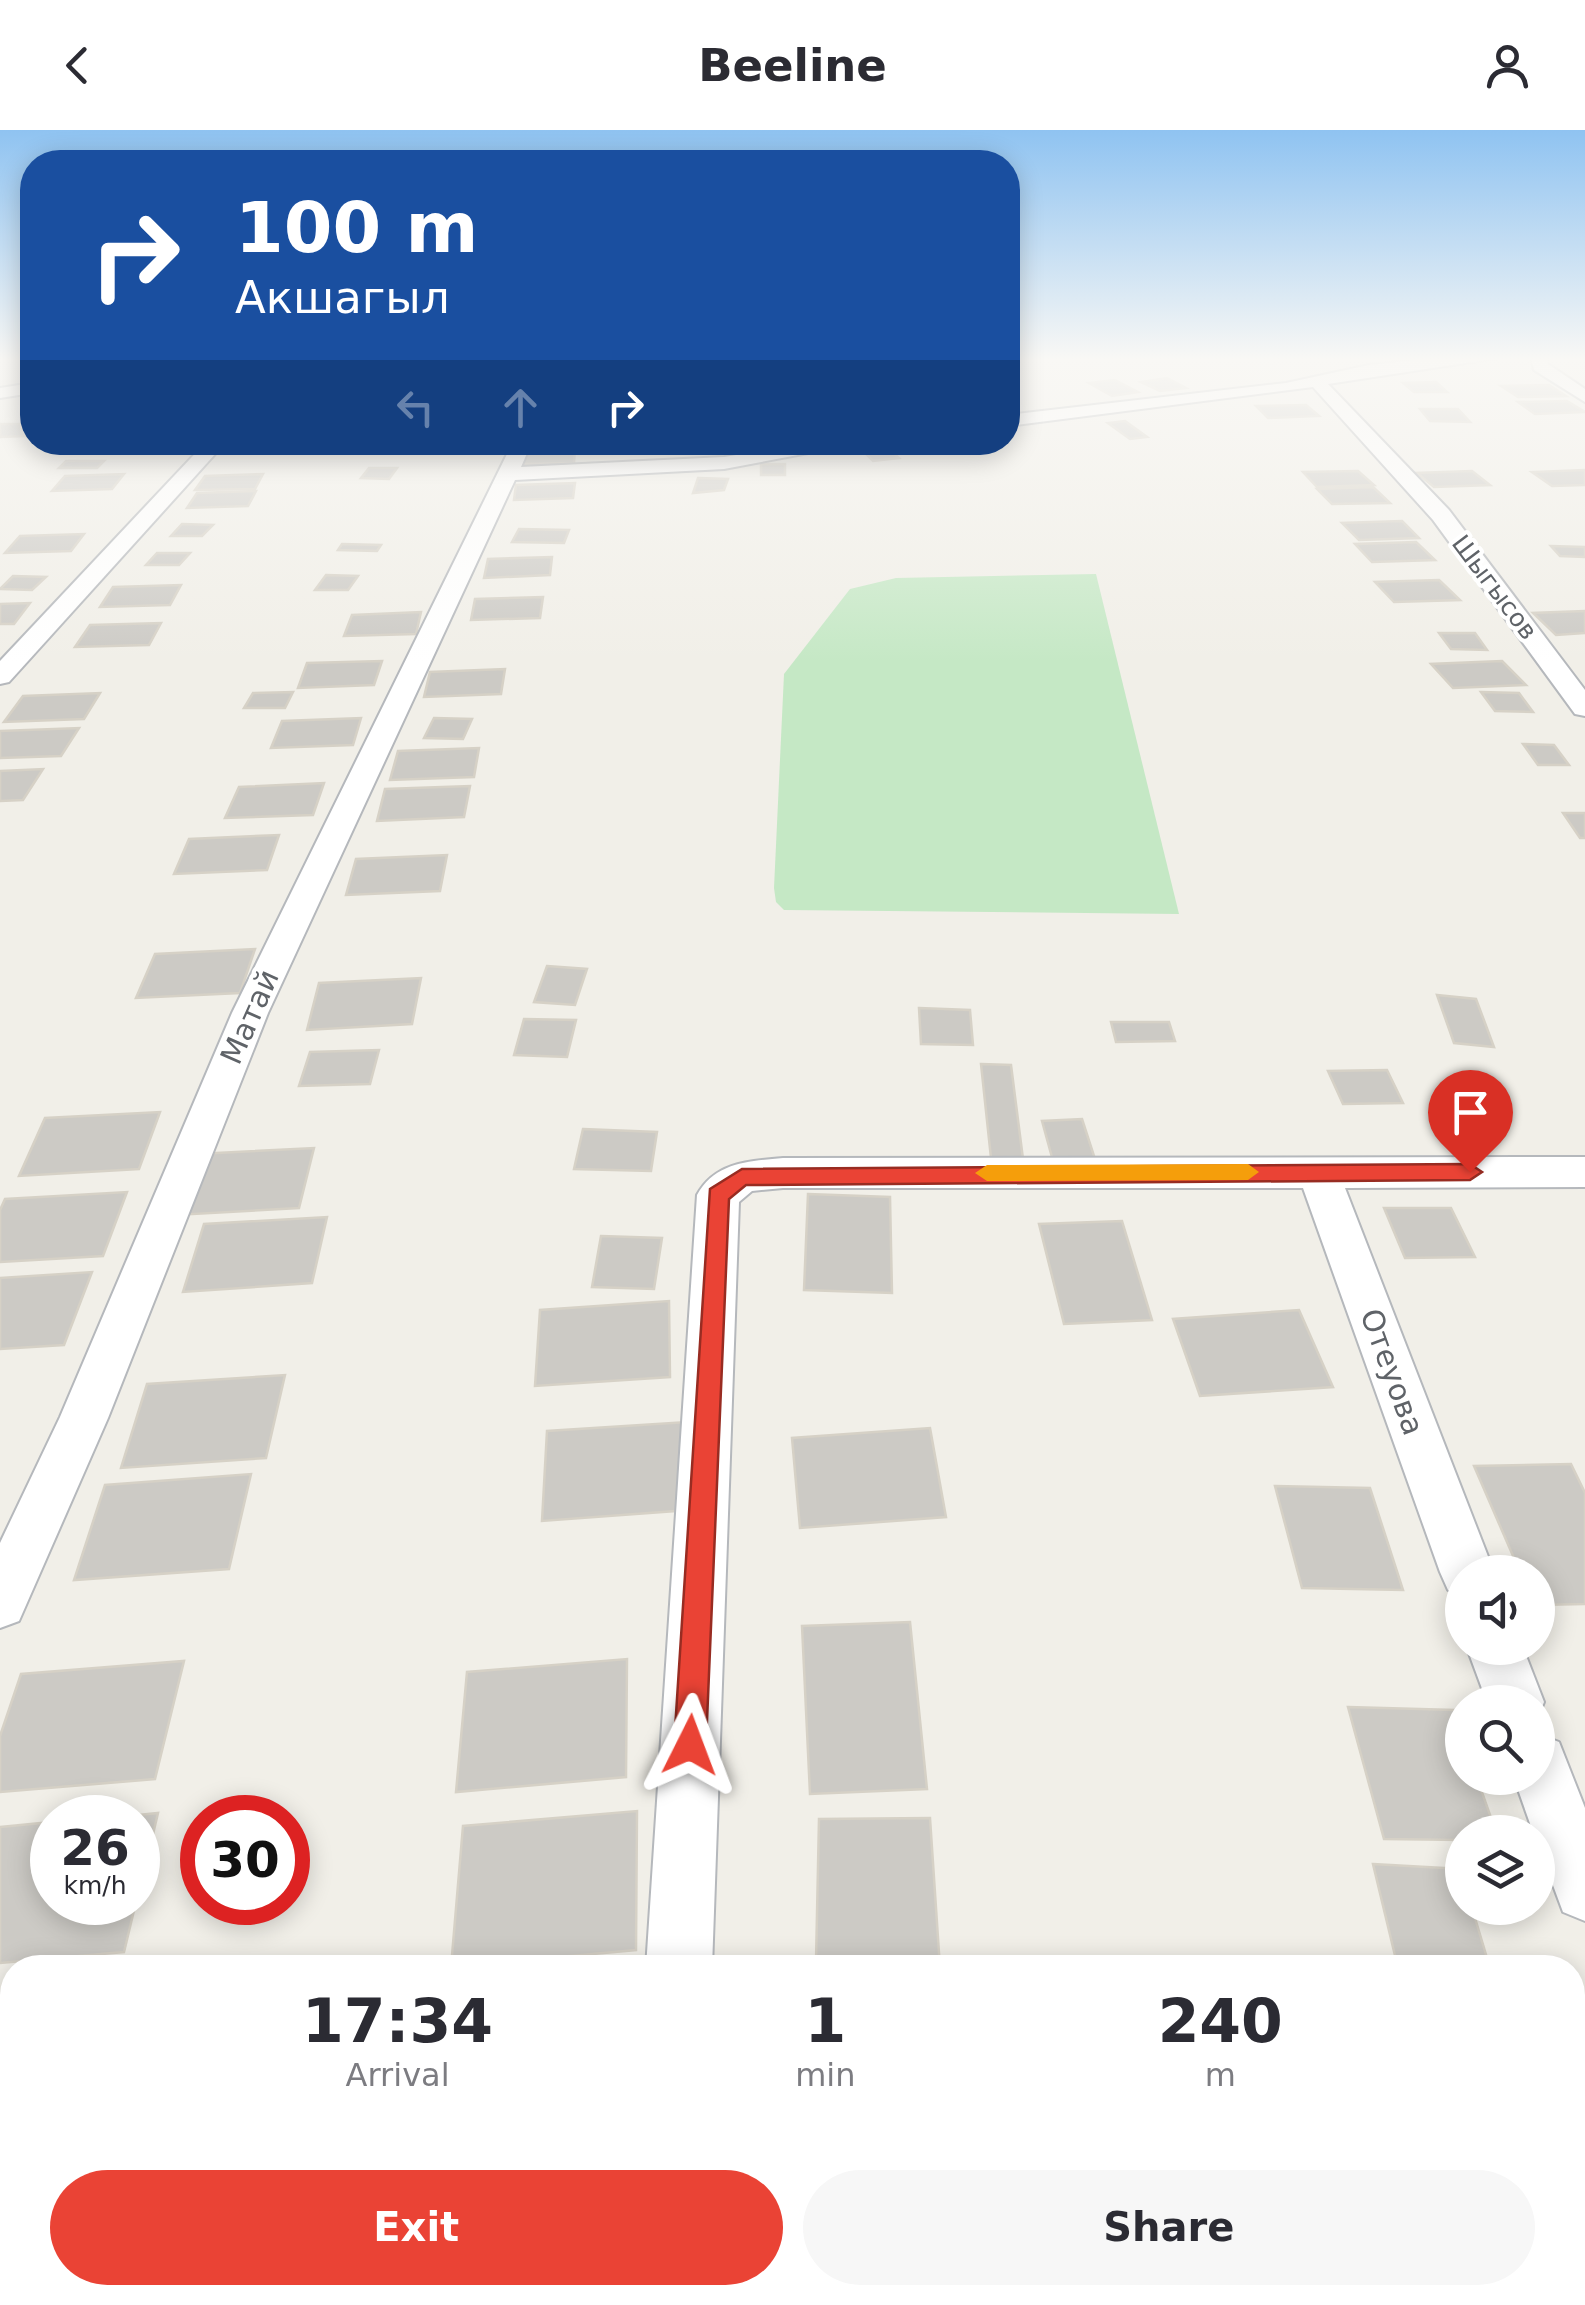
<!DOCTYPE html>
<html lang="en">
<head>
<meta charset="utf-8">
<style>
  :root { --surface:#fff; --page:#f7f7f7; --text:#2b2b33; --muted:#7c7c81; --accent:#ea4335 }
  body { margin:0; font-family:"DejaVu Sans",sans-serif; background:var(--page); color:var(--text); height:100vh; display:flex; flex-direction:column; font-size:38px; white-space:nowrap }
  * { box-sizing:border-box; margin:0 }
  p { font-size:32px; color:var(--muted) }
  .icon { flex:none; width:55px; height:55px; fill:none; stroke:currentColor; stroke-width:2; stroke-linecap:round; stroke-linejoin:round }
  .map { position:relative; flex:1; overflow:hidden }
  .panel { position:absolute; left:0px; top:1825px; width:1585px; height:350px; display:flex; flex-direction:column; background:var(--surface); border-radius:40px 40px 0 0; box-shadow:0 5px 25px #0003 }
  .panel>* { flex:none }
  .top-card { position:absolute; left:20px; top:20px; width:1000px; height:305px; border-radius:40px; box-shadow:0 5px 25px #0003; background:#1a4fa0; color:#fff; overflow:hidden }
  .buttons { position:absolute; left:1445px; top:1425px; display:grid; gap:20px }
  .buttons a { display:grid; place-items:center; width:110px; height:110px; border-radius:50%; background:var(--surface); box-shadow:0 5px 25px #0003; font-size:50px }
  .speed { position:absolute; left:30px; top:1665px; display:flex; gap:20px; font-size:50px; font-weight:700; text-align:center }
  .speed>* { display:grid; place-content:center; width:130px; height:130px; border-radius:50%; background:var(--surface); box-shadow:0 5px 25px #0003; line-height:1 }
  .speed small { font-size:25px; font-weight:400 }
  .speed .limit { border:15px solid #d22; background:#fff; color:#111 }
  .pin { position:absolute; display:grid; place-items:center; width:85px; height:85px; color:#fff; margin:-102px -42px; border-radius:50% 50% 50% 0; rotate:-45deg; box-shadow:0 0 10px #0007 }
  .pin .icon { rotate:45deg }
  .me { position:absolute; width:110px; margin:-55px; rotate:3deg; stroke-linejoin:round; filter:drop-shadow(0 0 8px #0008) }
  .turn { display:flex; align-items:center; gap:35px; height:210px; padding:0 50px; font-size:45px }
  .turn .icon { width:130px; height:130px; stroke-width:2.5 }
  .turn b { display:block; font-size:70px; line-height:85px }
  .lanes { display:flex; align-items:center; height:95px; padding:0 50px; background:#0003; justify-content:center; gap:50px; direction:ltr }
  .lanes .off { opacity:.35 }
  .eta { display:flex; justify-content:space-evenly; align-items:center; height:170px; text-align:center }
  .eta b { font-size:60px; font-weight:800; line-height:70px }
  .action { display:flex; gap:20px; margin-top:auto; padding:20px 50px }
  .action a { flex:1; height:115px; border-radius:60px; background:var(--accent); color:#fff; font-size:40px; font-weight:800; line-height:115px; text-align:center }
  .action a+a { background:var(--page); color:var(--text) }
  header { display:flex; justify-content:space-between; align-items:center; height:130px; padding:0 50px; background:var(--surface); font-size:45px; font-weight:800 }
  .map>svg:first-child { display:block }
  .green { fill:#c5e8c5 }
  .building { fill:#cccac5; stroke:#d6d1c6; stroke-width:2.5 }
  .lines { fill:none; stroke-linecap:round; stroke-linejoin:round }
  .street-casing { stroke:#b5b8bc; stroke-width:4 }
  .street { fill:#fff; fill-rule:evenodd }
  .route { fill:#ea4335; stroke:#982c22; stroke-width:2.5 }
  .slow { fill:#f59e0b }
  .labels { text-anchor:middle; stroke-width:8; stroke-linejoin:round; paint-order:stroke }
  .far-street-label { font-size:25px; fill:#5f6368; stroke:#fff }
  .street-label { font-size:30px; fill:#5f6368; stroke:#fff }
</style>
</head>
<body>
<header><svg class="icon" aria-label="back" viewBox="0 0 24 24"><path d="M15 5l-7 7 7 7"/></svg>Beeline<svg class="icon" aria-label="person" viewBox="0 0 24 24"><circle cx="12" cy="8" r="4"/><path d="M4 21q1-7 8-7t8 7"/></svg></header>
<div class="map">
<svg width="1585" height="2175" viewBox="0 0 1585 2175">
  <rect width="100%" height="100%" fill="#f1efe8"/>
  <path class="green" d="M1096 444 1179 784 784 780 776 772 774 758 784 544 850 459 896 448Z"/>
  <g class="building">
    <path d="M1167 248 1186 258 1160 261 1141 252Z"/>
    <path d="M1115 250 1138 262 1112 266 1089 253Z"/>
    <path d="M1436 252 1447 262H1414L1403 253Z"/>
    <path d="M1549 255 1566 266 1518 267 1501 256Z"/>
    <path d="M1567 271 1585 282 1535 284 1518 272Z"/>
    <path d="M1306 275 1319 286 1268 288 1256 276Z"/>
    <path d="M1420 279H1458L1470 292 1430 291Z"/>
    <path d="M1125 291 1147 307 1130 309 1108 293Z"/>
    <path d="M0 294H32V299L26 306 0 307Z"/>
    <path d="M575 319 574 333 517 334 520 321Z"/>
    <path d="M889 319 899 328 873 331 864 322Z"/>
    <path d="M66 331H104L97 338H59Z"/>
    <rect x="761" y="334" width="24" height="11"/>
    <path d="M369 338H397L389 349 361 348Z"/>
    <path d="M1585 340V355L1552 356 1532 342Z"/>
    <path d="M1358 341 1374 355 1317 357 1303 342Z"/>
    <path d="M1472 341 1490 355 1434 357 1417 343Z"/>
    <path d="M124 344 112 359 52 361 65 346Z"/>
    <path d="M263 344 255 359 195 360 205 346Z"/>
    <path d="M698 348 728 349 724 360 693 363Z"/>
    <path d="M575 353 573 368 514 370 516 355Z"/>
    <path d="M1373 357 1390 373 1332 374 1317 359Z"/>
    <path d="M256 361 248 376 187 378 197 363Z"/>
    <path d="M1402 391 1419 408 1359 410 1342 393Z"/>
    <path d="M182 394 213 395 202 406H171Z"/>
    <path d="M519 399 569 400 564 413 512 412Z"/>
    <path d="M84 404 71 421 5 423 20 406Z"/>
    <path d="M1416 412 1435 430 1372 432 1355 414Z"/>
    <path d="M342 414 381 415 377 421 338 420Z"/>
    <path d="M1551 416 1585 417V427L1560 426Z"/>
    <path d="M157 423H190L179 435H146Z"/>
    <path d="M552 427 550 445 484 448 488 429Z"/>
    <path d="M326 445 358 446 348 460H315Z"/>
    <path d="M13 446 46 447 32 460 0 459Z"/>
    <path d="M1439 450 1460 470 1394 472 1375 452Z"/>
    <path d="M181 455 170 475 100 477 113 457Z"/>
    <path d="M543 467 540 488 471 490 475 469Z"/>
    <path d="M30 473 14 494H0V474Z"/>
    <path d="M1585 481V503L1556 505 1533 483Z"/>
    <path d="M421 482 416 504 344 506 352 485Z"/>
    <path d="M161 493 149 515 75 517 90 495Z"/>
    <path d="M1439 503H1475L1487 520 1451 519Z"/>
    <path d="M382 531 374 555 298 558 307 533Z"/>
    <path d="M1502 531 1526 555 1453 558 1431 534Z"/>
    <path d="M505 539 501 564 424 567 430 542Z"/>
    <path d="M293 562 285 578H244L253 563Z"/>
    <path d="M1481 562 1519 563 1533 582 1495 581Z"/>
    <path d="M100 563 84 589 4 592 23 566Z"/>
    <path d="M361 588 353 615 271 618 282 591Z"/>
    <path d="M434 588 472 589 463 609 424 608Z"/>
    <path d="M79 598 61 626 0 628V601Z"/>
    <path d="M1523 614 1554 615 1569 635H1538Z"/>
    <path d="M479 618 474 647 390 650 398 621Z"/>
    <path d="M43 639 23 670 0 671V641Z"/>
    <path d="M324 653 313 685 225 688 239 657Z"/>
    <path d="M470 656 464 687 377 691 385 659Z"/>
    <path d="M1563 683H1585V708H1580Z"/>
    <path d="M279 705 267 740 174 744 189 709Z"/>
    <path d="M447 725 440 761 346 765 356 729Z"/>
    <path d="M255 819 240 863 136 868 155 824Z"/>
    <path d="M547 836 587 839 575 875 534 872Z"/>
    <path d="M421 848 412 894 307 900 319 853Z"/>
    <path d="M1437 865 1476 869 1494 917 1454 913Z"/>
    <path d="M919 878 970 880 973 915 921 914Z"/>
    <path d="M524 889 576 890 567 927 514 925Z"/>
    <path d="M1111 892H1169L1175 911 1116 912Z"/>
    <path d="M379 920 370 954 299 956 310 922Z"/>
    <path d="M981 934 1011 935 1023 1029 991 1028Z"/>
    <path d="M1387 940 1403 973 1343 974 1328 941Z"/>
    <path d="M160 982 139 1039 19 1046 45 988Z"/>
    <path d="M1082 989 1095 1029 1053 1031 1042 991Z"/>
    <path d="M583 999 657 1002 651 1041 574 1039Z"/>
    <path d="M314 1018 299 1078 176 1085 197 1024Z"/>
    <path d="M127 1062 103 1126 0 1132V1080L5 1069Z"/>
    <path d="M808 1064 890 1067 892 1163 804 1160Z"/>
    <path d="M1384 1078H1451L1475 1127 1405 1128Z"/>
    <path d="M327 1087 312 1153 183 1162 204 1094Z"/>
    <path d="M1122 1091 1152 1190 1064 1194 1039 1094Z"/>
    <path d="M601 1106 662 1108 654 1159 592 1157Z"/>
    <path d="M92 1142 64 1215 0 1219V1148Z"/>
    <path d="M669 1171 670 1247 535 1256 540 1180Z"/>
    <path d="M1299 1180 1333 1257 1200 1266 1173 1189Z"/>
    <path d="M285 1245 266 1328 121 1338 147 1254Z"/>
    <path d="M687 1292 689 1380 542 1391 547 1301Z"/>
    <path d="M930 1298 946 1387 800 1398 792 1308Z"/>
    <path d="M1571 1334 1585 1363V1474L1538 1475V1442H1520L1474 1336Z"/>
    <path d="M251 1344 229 1439 74 1450 105 1355Z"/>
    <path d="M1275 1356 1370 1358 1403 1460 1302 1458Z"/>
    <path d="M910 1492 927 1659 810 1664 802 1496Z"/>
    <path d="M627 1529 626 1647 456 1662 467 1542Z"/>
    <path d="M184 1531 155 1649 0 1662V1606L21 1544Z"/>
    <path d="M1348 1577 1455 1580 1462 1602V1648H1477L1496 1702H1462V1710L1384 1709Z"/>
    <path d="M637 1681 636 1820 451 1837 463 1696Z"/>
    <path d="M158 1683 138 1768V1688H109Z"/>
    <path d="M930 1688 940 1838 816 1832 819 1689Z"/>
    <path d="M52 1692V1772H136L124 1822 0 1833V1697Z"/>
    <path d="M1373 1734 1461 1739 1462 1778H1472L1490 1838H1398Z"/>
    <path d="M12 2004V2022L0 2069V2005Z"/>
    <path d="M1572 2143 1581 2145 1585 2175H1454L1451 2162H1572Z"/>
  </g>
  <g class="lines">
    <defs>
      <g id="street">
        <path d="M1436 228H1498L1328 254 1449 380 1585 560V586L1575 584 1433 390 1313 257 1008 296V285L1286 253 1369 235Z"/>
        <path d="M1531 228H1547L1548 234 1585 259V272L1534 240Z"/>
        <path d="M32 253V263L0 268V258Z"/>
        <path d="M206 312H226L9 552 0 554V531Z"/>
        <path d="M513 312H532L521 337 724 327 818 312H867L724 339 515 350 268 883 108 1288 19 1491 0 1498V1413L60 1287 232 883Z"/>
        <path d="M1585 1027V1057L1345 1058 1494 1442H1462V1466L1448 1460 1440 1442 1303 1058H783L752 1061 739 1072 712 1838H646L697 1065C715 1032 749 1031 783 1028Z"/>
        <path d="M1467 1518H1523L1544 1572 1538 1587V1572H1487Z"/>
        <path d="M1538 1604 1559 1612 1585 1678V1791L1563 1782 1538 1715V1702H1533L1514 1648H1538Z"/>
        <path d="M626 2162H701V2175H625Z"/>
      </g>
    </defs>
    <use href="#street" class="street-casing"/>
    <use href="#street" class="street"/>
  </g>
  <linearGradient id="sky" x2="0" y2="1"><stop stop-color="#8fc3f1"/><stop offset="0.43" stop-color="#f9f8f5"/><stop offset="1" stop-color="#f9f8f5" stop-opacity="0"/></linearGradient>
  <rect width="1585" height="533" fill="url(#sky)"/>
  <path class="route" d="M1470 1034 1482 1042 1470 1050 746 1055 729 1069 706 1615 701 1626 690 1630 679 1626 674 1615 710 1059 742 1039Z"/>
  <path class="slow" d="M1248 1034 1259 1042 1248 1050 987 1051 975 1043 987 1035Z"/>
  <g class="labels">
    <g class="far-street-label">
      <text transform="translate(1495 457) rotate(53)" y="9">Шыгысов</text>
    </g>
    <g class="street-label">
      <text transform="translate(250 887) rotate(-66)" y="10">Матай</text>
      <text transform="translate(1392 1242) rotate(70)" y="10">Отеуова</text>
    </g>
  </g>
</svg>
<div class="buttons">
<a><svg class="icon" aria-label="sound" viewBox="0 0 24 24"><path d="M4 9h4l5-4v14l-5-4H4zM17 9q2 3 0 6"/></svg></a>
<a><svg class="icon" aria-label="search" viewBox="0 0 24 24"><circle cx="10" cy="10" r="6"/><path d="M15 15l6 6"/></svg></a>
<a><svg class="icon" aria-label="layers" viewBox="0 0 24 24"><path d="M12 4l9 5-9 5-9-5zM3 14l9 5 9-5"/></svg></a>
</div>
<div class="speed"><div>26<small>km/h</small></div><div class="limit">30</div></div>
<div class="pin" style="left:1470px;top:1042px;background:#d93025"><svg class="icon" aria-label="arrive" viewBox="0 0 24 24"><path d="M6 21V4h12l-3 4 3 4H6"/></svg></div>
<svg class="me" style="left:690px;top:1615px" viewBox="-20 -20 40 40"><path d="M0-17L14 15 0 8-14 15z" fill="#ea4335" stroke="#fff" stroke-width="4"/></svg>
<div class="top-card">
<div class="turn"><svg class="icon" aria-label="right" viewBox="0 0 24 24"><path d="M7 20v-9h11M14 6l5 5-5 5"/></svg><div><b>100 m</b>Акшагыл</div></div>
<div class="lanes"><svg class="icon off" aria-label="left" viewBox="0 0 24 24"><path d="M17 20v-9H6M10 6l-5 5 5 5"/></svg><svg class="icon off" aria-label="ahead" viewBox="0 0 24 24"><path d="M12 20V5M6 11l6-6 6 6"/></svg><svg class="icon" aria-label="right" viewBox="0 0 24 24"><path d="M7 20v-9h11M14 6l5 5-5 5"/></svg></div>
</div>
<section class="panel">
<div class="eta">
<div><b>17:34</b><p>Arrival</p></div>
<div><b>1</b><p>min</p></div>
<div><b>240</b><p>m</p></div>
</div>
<div class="action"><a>Exit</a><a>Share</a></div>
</section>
</div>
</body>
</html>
